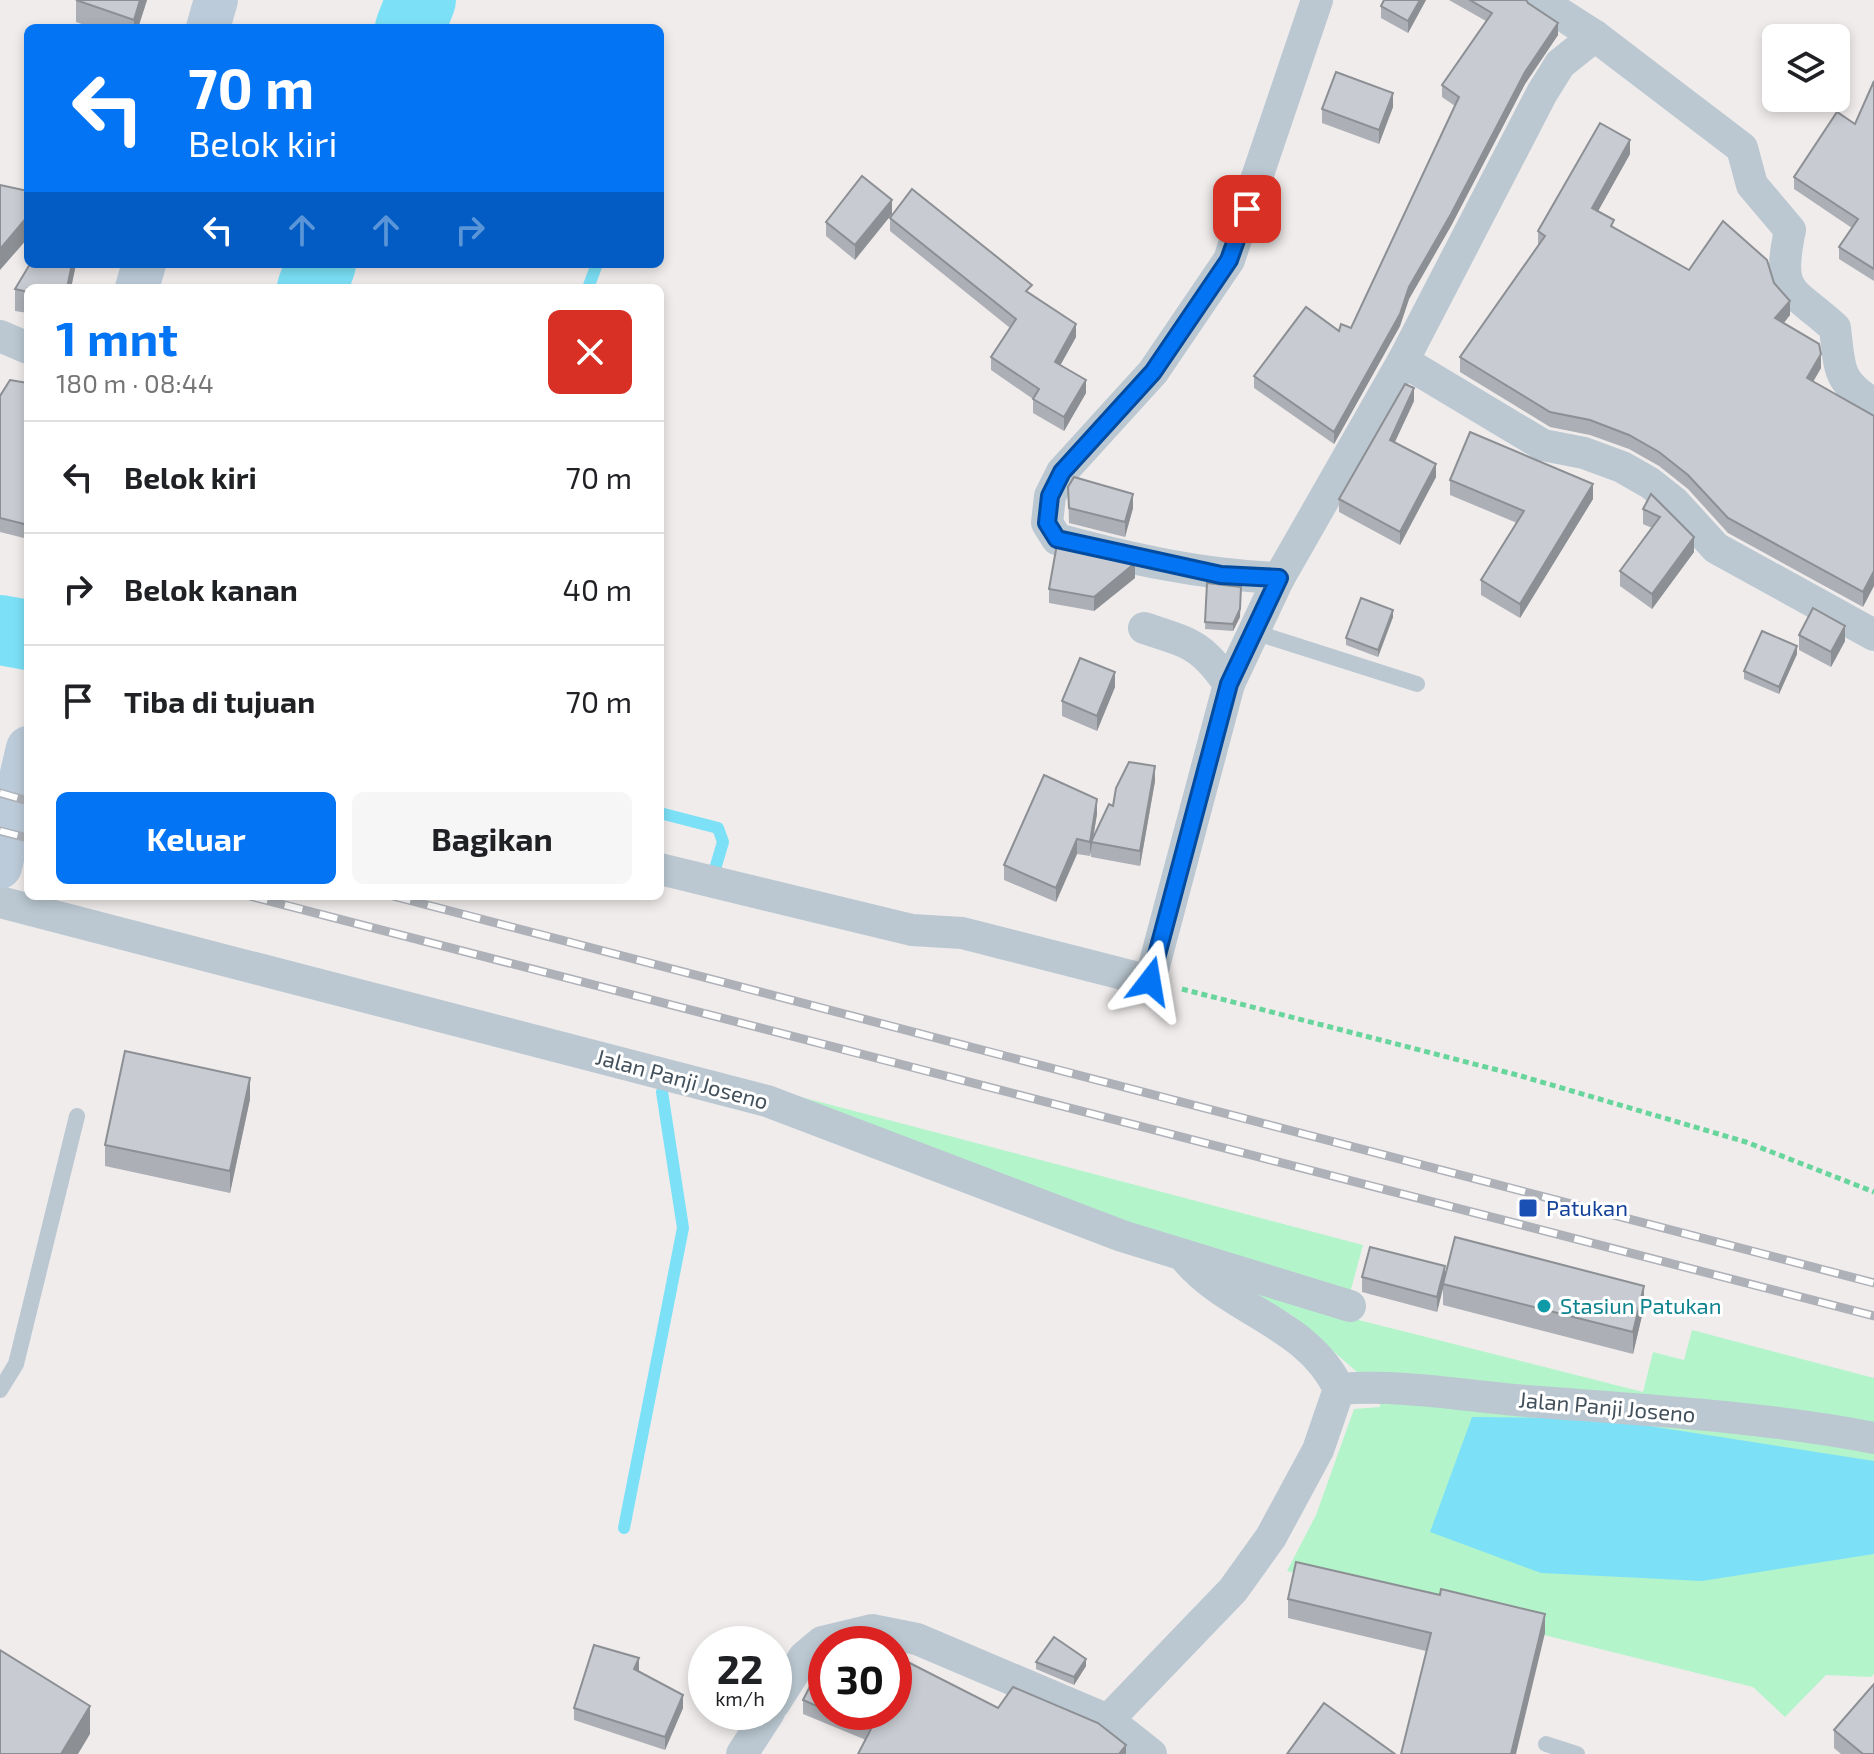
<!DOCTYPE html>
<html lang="id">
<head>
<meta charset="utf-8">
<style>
  :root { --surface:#fff; --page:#f6f6f6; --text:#202124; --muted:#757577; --line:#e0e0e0; --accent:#0374f4 }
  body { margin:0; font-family:"Exo 2",sans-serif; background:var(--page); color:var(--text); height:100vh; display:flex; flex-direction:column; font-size:30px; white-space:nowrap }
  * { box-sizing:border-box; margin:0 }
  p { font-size:26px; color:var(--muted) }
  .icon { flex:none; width:44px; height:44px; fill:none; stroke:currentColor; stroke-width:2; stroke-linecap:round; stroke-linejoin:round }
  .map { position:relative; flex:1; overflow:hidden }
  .side { position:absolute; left:24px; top:284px; width:640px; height:616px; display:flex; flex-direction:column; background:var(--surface); border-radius:12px; box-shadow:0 4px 12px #0003 }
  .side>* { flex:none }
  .guide { position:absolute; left:24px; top:24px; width:640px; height:244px; border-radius:12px; box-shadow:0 4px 12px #0003; background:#0374f4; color:#fff; overflow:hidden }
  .controls { position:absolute; left:1762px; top:24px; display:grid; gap:16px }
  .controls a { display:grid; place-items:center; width:88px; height:88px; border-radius:12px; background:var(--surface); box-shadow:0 4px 12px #0003; font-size:40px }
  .speed { position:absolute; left:688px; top:1626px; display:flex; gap:16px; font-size:40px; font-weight:700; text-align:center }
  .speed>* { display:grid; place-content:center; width:104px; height:104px; border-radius:50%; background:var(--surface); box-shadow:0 4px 12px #0003; line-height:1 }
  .speed small { font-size:20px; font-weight:400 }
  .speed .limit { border:12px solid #d22; background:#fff; color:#111 }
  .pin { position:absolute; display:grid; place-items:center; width:68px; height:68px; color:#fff; margin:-34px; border-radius:16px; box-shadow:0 4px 12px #0006 }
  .me { position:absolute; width:88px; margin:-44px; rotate:14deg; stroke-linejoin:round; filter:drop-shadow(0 0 6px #0008) }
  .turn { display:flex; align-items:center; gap:28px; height:168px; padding:0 32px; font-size:36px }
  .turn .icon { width:104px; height:104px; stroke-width:2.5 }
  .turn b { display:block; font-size:56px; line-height:68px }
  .lanes { display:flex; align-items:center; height:76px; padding:0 32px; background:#0003; justify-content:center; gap:40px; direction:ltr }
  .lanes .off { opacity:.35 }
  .round { display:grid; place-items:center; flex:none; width:84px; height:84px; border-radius:12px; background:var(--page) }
  .summary { display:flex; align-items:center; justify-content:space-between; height:136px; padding:0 32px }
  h1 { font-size:48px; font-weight:700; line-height:60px; color:var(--accent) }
  .primary-button { display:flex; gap:16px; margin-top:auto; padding:16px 32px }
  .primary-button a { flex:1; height:92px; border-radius:12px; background:var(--accent); color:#fff; font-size:32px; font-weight:700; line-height:92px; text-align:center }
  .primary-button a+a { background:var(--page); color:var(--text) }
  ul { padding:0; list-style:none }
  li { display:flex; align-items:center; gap:24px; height:112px; padding:0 32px; border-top:2px solid var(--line) }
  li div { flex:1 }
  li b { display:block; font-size:30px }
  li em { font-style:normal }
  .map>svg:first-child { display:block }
  .green { fill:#b4f4cb }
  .water { fill:#7ce1f7 }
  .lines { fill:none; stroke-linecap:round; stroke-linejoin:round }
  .stream { stroke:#7ce1f7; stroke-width:12 }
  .river { stroke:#7ce1f7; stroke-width:70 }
  .path { stroke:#68d69c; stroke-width:5; stroke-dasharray:6 4; stroke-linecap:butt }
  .service { stroke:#bbc8d1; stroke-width:16 }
  .minor { stroke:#bbc8d1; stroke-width:32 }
  .secondary { stroke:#bccbd9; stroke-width:44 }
  .rail-casing { stroke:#aeb2b8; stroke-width:9 }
  .rail { stroke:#fff; stroke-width:6; stroke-dasharray:18; stroke-linecap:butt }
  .wall { fill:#acafb5 }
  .shaded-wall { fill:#8c8f93 }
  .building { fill:#c8ccd2; stroke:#8c8f93; stroke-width:2 }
  .route-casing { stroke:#024b9f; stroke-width:20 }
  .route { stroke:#0374f4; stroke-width:14 }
  .transit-dot { fill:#1a4fb4; stroke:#fff; stroke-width:3 }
  .culture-dot { fill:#0f9aa8; stroke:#fff; stroke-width:3 }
  .labels { text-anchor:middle; stroke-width:6; stroke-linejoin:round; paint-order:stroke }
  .street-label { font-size:22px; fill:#43515c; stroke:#fff }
  .transit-label { font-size:22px; fill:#164399; stroke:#fff; text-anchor:start }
  .culture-label { font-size:22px; fill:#0d838f; stroke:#fff; text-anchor:start }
</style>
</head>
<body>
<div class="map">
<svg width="1874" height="1754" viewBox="0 0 1874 1754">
  <rect width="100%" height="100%" fill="#f0ecec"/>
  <g class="green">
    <path d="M752 1084 1363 1245 1350 1293 1126 1225Z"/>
    <path d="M1218 1277 1343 1316 1643 1392 1653 1352 1684 1360 1692 1330 1874 1378V1674L1871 1677 1826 1675 1785 1717 1753 1687 1287 1571 1316 1515 1354 1409 1380 1407 1378 1374 1358 1373 1292 1315Z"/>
  </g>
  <path class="water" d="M1472 1417 1598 1418 1874 1461V1554L1702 1581 1541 1573 1430 1532Z"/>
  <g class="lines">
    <g class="stream">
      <path d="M588 288 597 264"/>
      <path d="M660 813 718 828 723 842 715 869"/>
      <path d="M624 1528 683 1228 662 1092"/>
    </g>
    <g class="river">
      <path d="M410 28 421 0"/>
      <path d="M312 288 321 264"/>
      <path d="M0 630 28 635"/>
    </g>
    <path class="path" d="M1182 989 1521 1076 1746 1142 1874 1192"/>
    <g class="service">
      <path d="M1254 632 1417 684"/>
      <path d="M0 1390 16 1364 77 1116"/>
      <path d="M1546 1744 1577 1754"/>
    </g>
    <g class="minor">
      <path d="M1539 0 1595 36 1742 148 1752 185 1790 230C1776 297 1792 288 1835 328 1840 368 1836 381 1874 404"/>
      <path d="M0 336 28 348"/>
      <path d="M1403 361 1543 445 1584 453 1622 467 1650 483 1674 502 1716 548 1874 635"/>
      <path d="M1279 578C1203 575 1130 559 1057 539L1047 523 1050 496 1062 472 1153 372 1229 260 1317 0"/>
      <path d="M1229 684 1279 578 1403 361 1542 93 1560 64 1595 36"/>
      <path d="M660 869 912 930 962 933 1150 981 1229 684C1201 644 1190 643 1144 628"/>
      <path d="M0 902 767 1101 1122 1236 1350 1306"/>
      <path d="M1339 1389C1402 1384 1464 1396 1527 1401 1643 1410 1760 1416 1874 1438"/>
      <path d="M774 1704 804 1657 822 1642 872 1630 917 1639 1108 1720 1151 1754"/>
      <path d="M1108 1720 1233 1590 1271 1537 1318 1450 1339 1389C1308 1323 1232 1312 1187 1260"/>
      <path d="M742 1754 769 1712"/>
    </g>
    <g class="secondary">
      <path d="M208 28 216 0"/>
      <path d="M137 288 144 264"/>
      <path d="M0 867 28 748"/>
    </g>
    <defs>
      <g id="rail">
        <path d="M0 793 28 801"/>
        <path d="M0 831 28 838"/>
        <path d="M250 896 1874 1316"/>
        <path d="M393 896 1874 1283"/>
      </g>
    </defs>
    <use href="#rail" class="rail-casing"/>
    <use href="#rail" class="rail"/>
  </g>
  <g class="wall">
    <path d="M76 0H147L138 28H93L76 22Z"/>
    <path d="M1426 0 1408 33 1381 18V6Z"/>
    <path d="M1449 0H1526L1558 35 1525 84 1451 226 1409 299 1400 326 1334 444 1254 388V376L1339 331 1351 328 1455 106 1442 97V85L1486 21Z"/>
    <path d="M1874 81V281L1839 259V247L1852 228 1794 189V177L1855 124Z"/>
    <path d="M1393 107 1379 144 1322 123V109Z"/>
    <path d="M1630 154 1598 211 1614 228 1689 270 1774 283 1790 315 1784 323 1821 368 1813 382 1874 416 1863 607 1728 533 1688 489 1659 466 1629 449 1590 435 1550 427 1460 372V357L1538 246V231Z"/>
    <path d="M862 176 855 260 826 236V222Z"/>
    <path d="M890 218 1032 294 1076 337 1060 365 1086 393 1064 431 1033 413V399L991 370V357L1010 328 890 231Z"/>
    <path d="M76 264 71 288H28V313L15 311V289Z"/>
    <path d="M28 383V539L0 532V396Z"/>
    <path d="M1414 401 1395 442 1436 477 1400 545 1339 512V499Z"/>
    <path d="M1450 480 1593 499 1520 618 1481 595V580L1517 523 1450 495Z"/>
    <path d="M1068 487 1133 508 1125 537 1069 523Z"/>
    <path d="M1651 494 1694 552 1652 609 1620 586V571L1652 528 1643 524V509Z"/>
    <path d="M1135 578 1094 611 1049 603V589Z"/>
    <path d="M1207 583 1240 617 1233 631 1205 629Z"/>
    <path d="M1393 617 1378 657 1346 645V638Z"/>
    <path d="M1799 635 1845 641 1831 667 1799 650Z"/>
    <path d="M1797 654 1779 694 1744 679V671Z"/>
    <path d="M1115 687 1097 731 1062 716V701Z"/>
    <path d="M1155 781 1140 866 1091 857V847L1090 856 1077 854 1056 902 1004 880V865L1097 814 1093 839 1113 806Z"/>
    <path d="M250 1099 230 1193 105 1166V1145Z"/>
    <path d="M1362 1277 1445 1278 1644 1307 1633 1354 1443 1305V1286L1437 1312 1362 1292Z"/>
    <path d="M1288 1599 1545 1633 1426 1651 1288 1618Z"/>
    <path d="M826 1655V1712H894L998 1708 1126 1754 866 1740 803 1714V1700Z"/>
    <path d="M1036 1662 1086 1666 1074 1685 1036 1669Z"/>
    <path d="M639 1671 638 1672 683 1708 665 1750 574 1720V1708Z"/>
    <path d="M1834 1730 1874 1754H1841L1834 1748Z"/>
  </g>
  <g class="shaded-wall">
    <path d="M140 0H147L138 28H134V20Z"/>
    <path d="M1420 0H1426L1408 33V21Z"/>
    <path d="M1558 23V35L1525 84 1451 226 1409 299 1400 326 1334 444V432L1409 287 1525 72Z"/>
    <path d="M1393 93V107L1379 144V130Z"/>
    <path d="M1630 140V154L1592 222V208Z"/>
    <path d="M892 200V214L855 260V245Z"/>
    <path d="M28 216V238L0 270V249Z"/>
    <path d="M72 264H76L71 288H67Z"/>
    <path d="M1790 301V315L1775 333V318Z"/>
    <path d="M1076 324V337L1055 375V362Z"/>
    <path d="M1821 354V368L1807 392V378Z"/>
    <path d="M1086 380V393L1064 431V417Z"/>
    <path d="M1414 388V401L1390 452V440Z"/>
    <path d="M1436 464V477L1400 545V532Z"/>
    <path d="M1593 484V499L1520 618V604Z"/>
    <path d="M1133 494V508L1125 537V522Z"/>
    <path d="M1694 537V552L1652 609V594Z"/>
    <path d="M1135 563V578L1094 611V597Z"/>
    <path d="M1874 571V586L1863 607V592Z"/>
    <path d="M1241 587 1240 617 1233 631V624Z"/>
    <path d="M1393 610V617L1378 657V650Z"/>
    <path d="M1845 626V641L1831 667V652Z"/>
    <path d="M1797 646V654L1779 694V687Z"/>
    <path d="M1115 672V687L1097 731V716Z"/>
    <path d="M1155 766V781L1140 866V851Z"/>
    <path d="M1097 799V814L1090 856V842Z"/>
    <path d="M1077 839V854L1056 902V888Z"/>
    <path d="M250 1078V1099L230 1193V1171Z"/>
    <path d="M1445 1266V1281L1437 1312V1297Z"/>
    <path d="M1644 1286V1307L1633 1354V1332Z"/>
    <path d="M1545 1614V1633L1516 1754H1511Z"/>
    <path d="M639 1658V1671L634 1682V1669Z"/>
    <path d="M1086 1659V1666L1074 1685V1677Z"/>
    <path d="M683 1695V1708L665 1750V1737Z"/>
    <path d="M90 1706V1734L78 1754H61Z"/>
    <path d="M1126 1745V1754H1119Z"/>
  </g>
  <g class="building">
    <path d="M76 0H140L134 20Z"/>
    <path d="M1384 0H1420L1408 21 1381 6Z"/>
    <path d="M1470 0H1526L1528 3 1558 23 1525 72 1451 214 1409 287 1400 314 1334 432 1254 376 1306 307 1339 331 1341 324 1351 328 1459 97 1442 85 1492 13Z"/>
    <path d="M1336 72 1393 93 1379 130 1322 109Z"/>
    <path d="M1874 81V269L1839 247 1858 219 1794 177 1837 112 1855 124Z"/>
    <path d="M1600 123 1630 140 1592 208 1614 220 1611 226 1689 270 1723 221 1767 260 1774 283 1790 301 1775 318 1819 344 1821 354 1807 378 1874 416V571L1863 592 1728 518 1688 475 1659 452 1629 435 1590 420 1550 412 1460 357 1545 236 1538 231Z"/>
    <path d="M862 176 892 200 855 245 826 222Z"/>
    <path d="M0 185 28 191V216L0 249Z"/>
    <path d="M912 189 1032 285 1026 291 1076 324 1055 362 1086 380 1064 417 1033 399 1039 389 991 357 1016 319 890 218Z"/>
    <path d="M30 264H72L67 288H28V292L15 289Z"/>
    <path d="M10 380 28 383V525L0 518V396Z"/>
    <path d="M1405 384 1414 388 1390 440 1436 464 1400 532 1339 499Z"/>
    <path d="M1470 432 1593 484 1520 604 1481 580 1524 511 1450 480Z"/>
    <path d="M1074 477 1133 494 1125 522 1069 508 1068 487Z"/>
    <path d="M1651 494 1694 537 1652 594 1620 571 1660 517 1643 509Z"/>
    <path d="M1057 544 1135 563 1094 597 1049 589Z"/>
    <path d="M1207 583 1241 587 1240 609 1233 624 1205 622Z"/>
    <path d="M1361 598 1393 610 1378 650 1346 638Z"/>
    <path d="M1813 608 1845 626 1831 652 1799 635Z"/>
    <path d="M1762 631 1797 646 1779 687 1744 671Z"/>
    <path d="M1080 658 1115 672 1097 716 1062 701Z"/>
    <path d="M1129 762 1155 766 1140 851 1091 842 1109 804 1113 806 1116 788Z"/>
    <path d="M1044 775 1097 799 1090 842 1077 839 1056 888 1004 865Z"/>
    <path d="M125 1051 250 1078 230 1171 105 1145Z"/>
    <path d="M1455 1237 1644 1286 1633 1332 1443 1284Z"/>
    <path d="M1370 1247 1445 1266 1437 1297 1362 1277Z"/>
    <path d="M1296 1562 1440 1595 1441 1589 1545 1614 1511 1754H1401L1431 1633 1288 1599Z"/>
    <path d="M1054 1637 1086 1659 1074 1677 1036 1662Z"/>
    <path d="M861 1639 871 1644H839Z"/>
    <path d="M594 1645 639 1658 634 1669 683 1695 665 1737 574 1708Z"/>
    <path d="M0 1650 90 1706 61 1754H0Z"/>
    <path d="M826 1655V1710L803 1700Z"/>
    <path d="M894 1655 998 1708 1013 1687 1098 1723 1126 1745 1119 1754H858L871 1729 831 1712H894Z"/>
    <path d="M1874 1684V1754H1863L1834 1730Z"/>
    <path d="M1324 1703 1395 1754H1287Z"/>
  </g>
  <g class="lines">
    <defs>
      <path id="route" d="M1150 981 1229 684 1279 578 1221 575 1057 539 1047 523 1050 496 1062 472 1153 372 1229 260 1247 209"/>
    </defs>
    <use href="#route" class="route-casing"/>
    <use href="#route" class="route"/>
  </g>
  <rect class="transit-dot" x="1518" y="1198" width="20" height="20" rx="4"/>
  <circle class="culture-dot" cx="1544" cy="1306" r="8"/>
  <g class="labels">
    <g class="street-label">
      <text transform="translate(682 1079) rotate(15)" y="8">Jalan Panji Joseno</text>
      <text transform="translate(1607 1407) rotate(5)" y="8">Jalan Panji Joseno</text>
    </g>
    <g class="transit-label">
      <text x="1546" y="1216">Patukan</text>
    </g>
    <g class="culture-label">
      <text x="1560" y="1314">Stasiun Patukan</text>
    </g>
  </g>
</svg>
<div class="controls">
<a><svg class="icon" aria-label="layers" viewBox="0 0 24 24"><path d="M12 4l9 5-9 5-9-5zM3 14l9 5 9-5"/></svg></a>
</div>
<div class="speed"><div>22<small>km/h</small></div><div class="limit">30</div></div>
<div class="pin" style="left:1247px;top:209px;background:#d93025"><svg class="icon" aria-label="arrive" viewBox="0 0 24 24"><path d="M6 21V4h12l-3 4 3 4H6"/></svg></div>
<svg class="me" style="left:1150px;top:981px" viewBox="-20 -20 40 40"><path d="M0-17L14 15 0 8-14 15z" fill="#0374f4" stroke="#fff" stroke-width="4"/></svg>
<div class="guide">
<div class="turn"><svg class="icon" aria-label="left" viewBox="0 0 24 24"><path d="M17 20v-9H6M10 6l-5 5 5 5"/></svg><div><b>70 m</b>Belok kiri</div></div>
<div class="lanes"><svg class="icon" aria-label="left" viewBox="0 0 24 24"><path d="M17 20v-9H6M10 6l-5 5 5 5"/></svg><svg class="icon off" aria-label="ahead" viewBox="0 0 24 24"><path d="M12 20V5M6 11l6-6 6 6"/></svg><svg class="icon off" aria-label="ahead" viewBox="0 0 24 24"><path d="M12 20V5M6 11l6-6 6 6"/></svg><svg class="icon off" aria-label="right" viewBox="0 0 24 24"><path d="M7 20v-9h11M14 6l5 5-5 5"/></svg></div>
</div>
<section class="side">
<div class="summary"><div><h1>1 mnt</h1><p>180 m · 08:44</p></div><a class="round" style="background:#d93025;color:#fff"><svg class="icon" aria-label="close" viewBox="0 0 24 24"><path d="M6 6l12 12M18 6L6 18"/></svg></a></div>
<ul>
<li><svg class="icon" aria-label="left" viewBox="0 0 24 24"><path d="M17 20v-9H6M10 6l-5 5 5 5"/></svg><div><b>Belok kiri</b></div><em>70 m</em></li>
<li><svg class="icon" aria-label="right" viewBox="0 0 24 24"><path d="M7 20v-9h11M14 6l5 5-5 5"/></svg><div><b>Belok kanan</b></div><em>40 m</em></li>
<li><svg class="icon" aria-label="arrive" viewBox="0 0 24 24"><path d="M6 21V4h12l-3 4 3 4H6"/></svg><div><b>Tiba di tujuan</b></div><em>70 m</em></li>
</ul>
<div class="primary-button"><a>Keluar</a><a>Bagikan</a></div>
</section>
</div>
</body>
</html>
